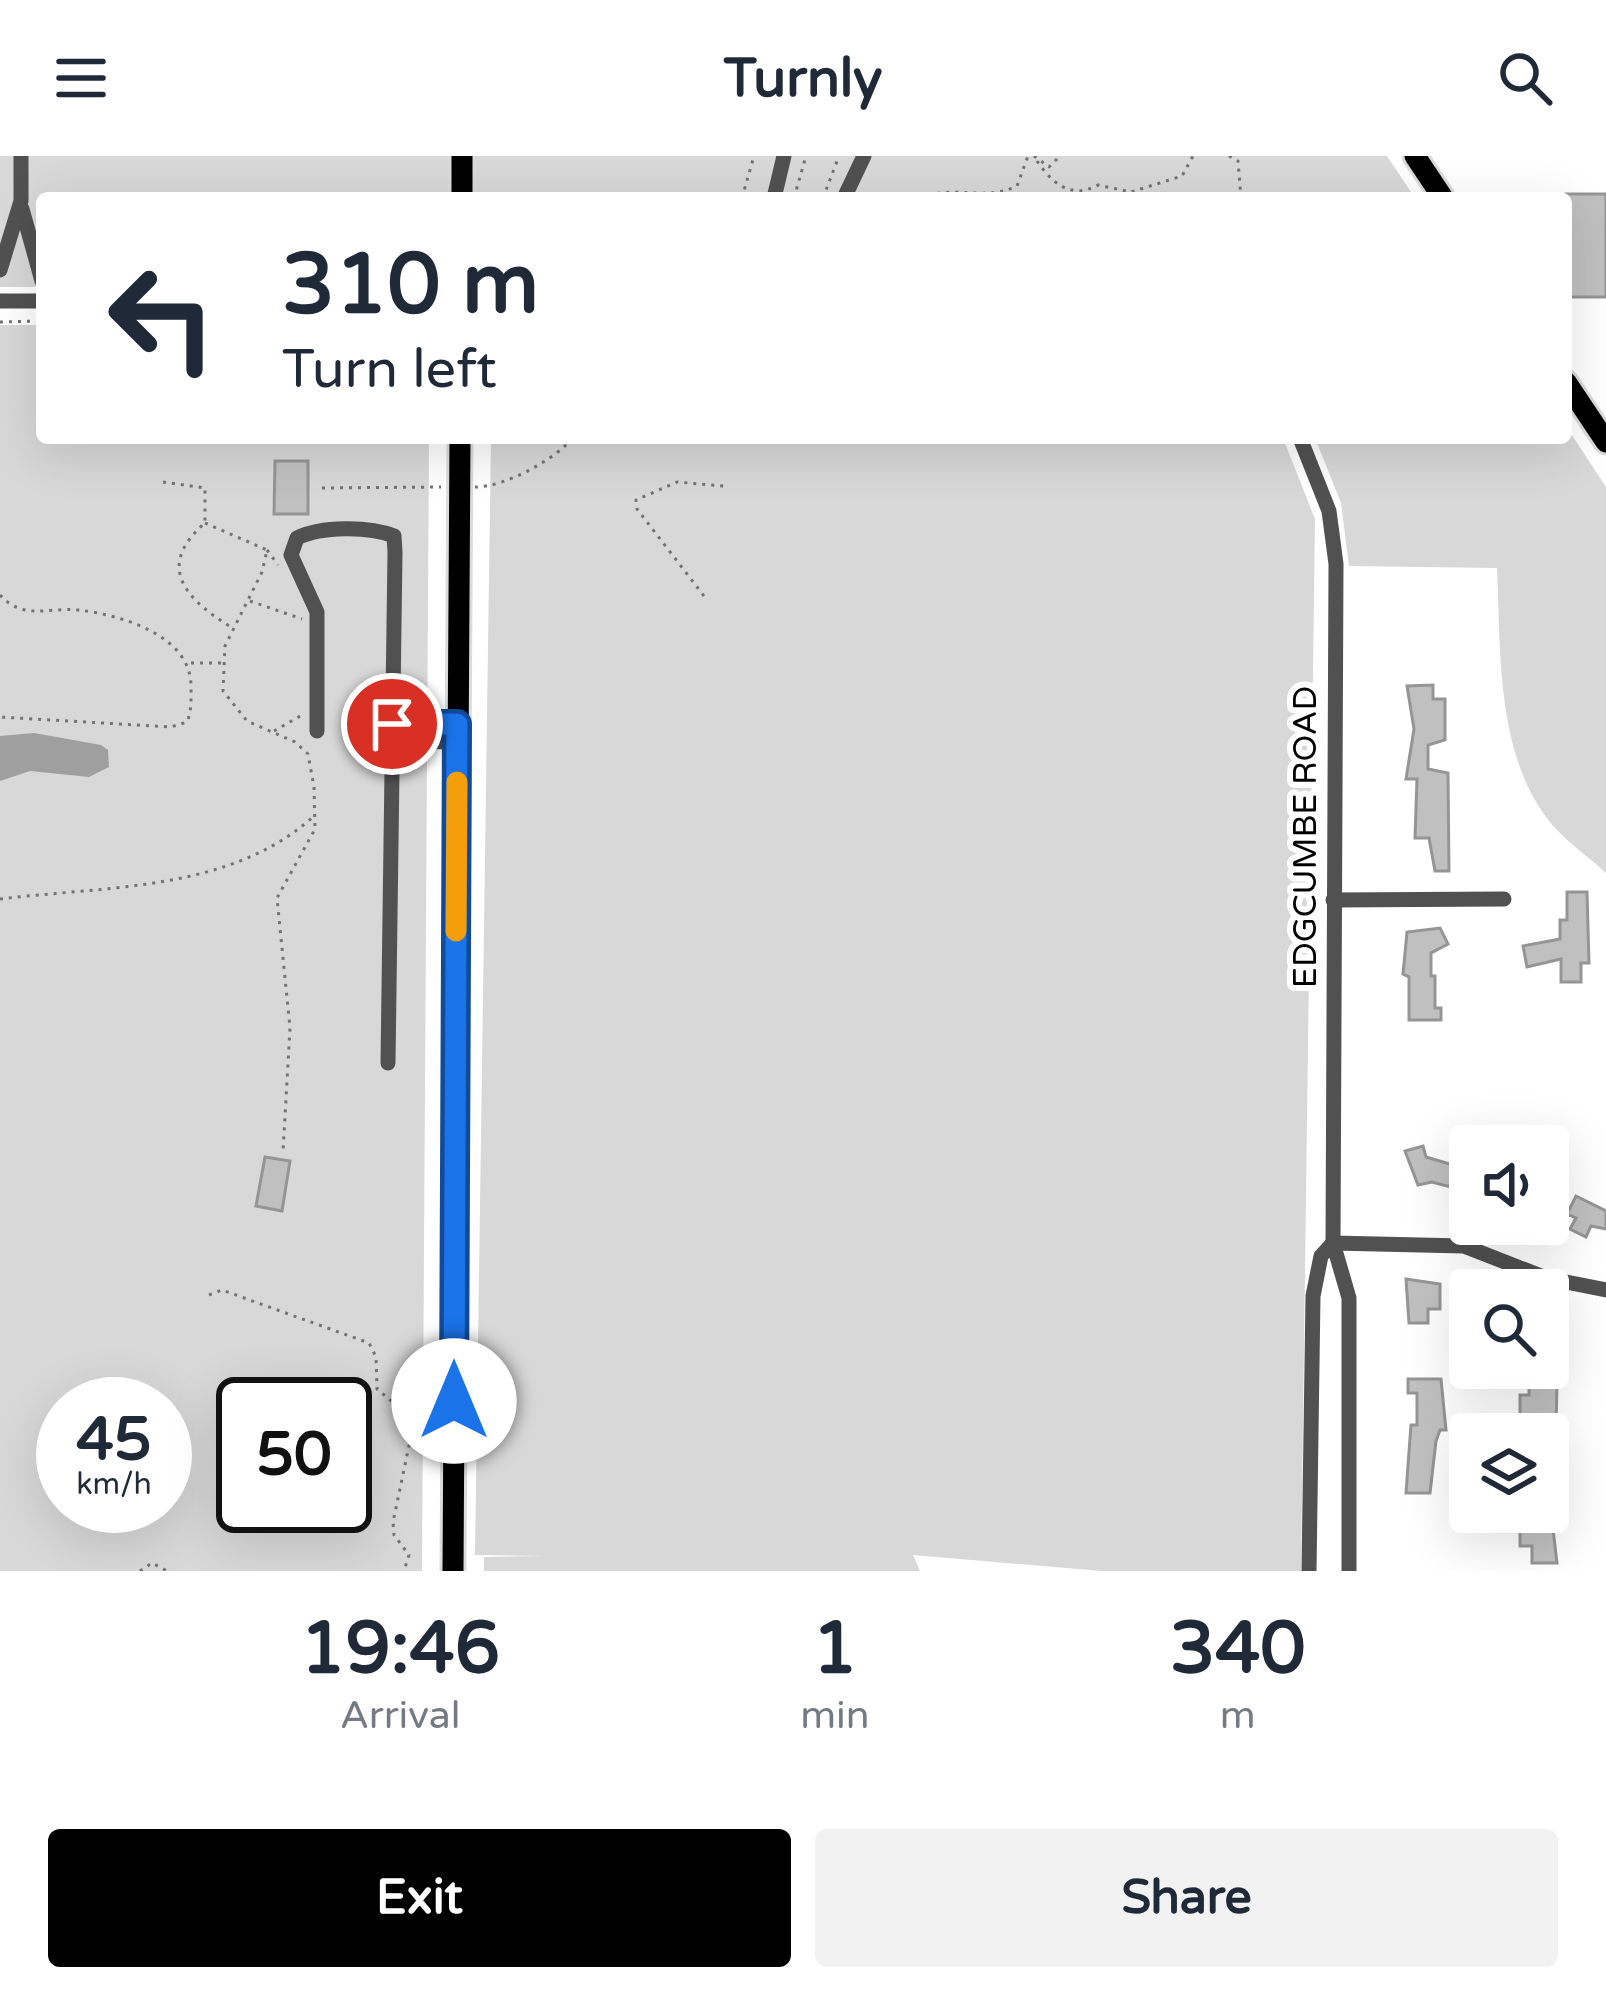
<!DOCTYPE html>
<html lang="en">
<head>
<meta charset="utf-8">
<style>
  :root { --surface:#fff; --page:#f2f2f3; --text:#1f2937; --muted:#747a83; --accent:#000 }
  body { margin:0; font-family:"Varela Round",sans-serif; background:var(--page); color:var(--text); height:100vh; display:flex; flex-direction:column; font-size:45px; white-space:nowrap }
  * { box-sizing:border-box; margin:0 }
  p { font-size:39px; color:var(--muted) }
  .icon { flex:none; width:66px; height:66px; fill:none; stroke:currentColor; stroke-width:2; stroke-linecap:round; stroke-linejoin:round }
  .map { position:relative; height:1415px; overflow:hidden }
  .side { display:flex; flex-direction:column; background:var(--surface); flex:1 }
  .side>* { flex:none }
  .guide { position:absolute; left:36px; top:36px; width:1536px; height:252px; border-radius:12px; box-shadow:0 12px 48px #0002; background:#fff; color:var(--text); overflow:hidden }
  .tools { position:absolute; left:1449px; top:969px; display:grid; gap:24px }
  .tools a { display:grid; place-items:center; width:120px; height:120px; border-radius:12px; background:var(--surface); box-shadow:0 12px 48px #0002; font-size:60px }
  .speed { position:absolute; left:36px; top:1221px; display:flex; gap:24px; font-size:60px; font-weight:700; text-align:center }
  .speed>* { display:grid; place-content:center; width:156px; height:156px; border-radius:50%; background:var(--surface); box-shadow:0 12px 48px #0002; line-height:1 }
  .speed small { font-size:30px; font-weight:400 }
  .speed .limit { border:6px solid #111; border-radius:18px; background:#fff; color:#111 }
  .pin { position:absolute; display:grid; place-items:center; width:102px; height:102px; color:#fff; margin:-51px; border:6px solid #fff; border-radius:50%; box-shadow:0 3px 12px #0007 }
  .me { position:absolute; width:132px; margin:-66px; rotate:0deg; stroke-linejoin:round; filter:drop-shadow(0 0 9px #0008) }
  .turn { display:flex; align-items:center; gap:42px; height:252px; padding:0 48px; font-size:54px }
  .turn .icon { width:156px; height:156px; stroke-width:2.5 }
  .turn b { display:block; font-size:84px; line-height:102px }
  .eta { display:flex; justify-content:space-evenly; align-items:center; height:204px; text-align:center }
  .eta b { font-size:72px; font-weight:800; line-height:84px }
  .primary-button { display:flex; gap:24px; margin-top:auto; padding:24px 48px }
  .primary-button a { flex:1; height:138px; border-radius:12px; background:var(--accent); color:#fff; font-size:48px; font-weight:800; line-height:138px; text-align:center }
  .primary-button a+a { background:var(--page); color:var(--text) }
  header { display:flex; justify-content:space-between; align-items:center; height:156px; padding:0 48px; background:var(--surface); font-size:54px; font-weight:800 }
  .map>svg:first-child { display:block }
  .green { fill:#d8d8d8; fill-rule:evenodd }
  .water { fill:#9f9f9f }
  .building { fill:#c0c0c0; stroke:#959595; stroke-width:3 }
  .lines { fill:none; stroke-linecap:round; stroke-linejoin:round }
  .major-casing { stroke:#dbdbdb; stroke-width:27 }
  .path { stroke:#737373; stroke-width:3; stroke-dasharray:3 6; stroke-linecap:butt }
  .minor { stroke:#515151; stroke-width:15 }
  .major { stroke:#000; stroke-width:21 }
  .route-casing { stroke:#114b97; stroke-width:30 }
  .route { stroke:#1a73e8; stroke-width:21 }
  .slow { stroke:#f59e0b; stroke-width:21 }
  .labels { text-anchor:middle; stroke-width:12; stroke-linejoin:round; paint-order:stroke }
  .street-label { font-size:33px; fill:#000; stroke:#fff }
</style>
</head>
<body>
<header><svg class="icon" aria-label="menu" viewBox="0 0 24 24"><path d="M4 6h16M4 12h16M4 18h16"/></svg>Turnly<svg class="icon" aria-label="search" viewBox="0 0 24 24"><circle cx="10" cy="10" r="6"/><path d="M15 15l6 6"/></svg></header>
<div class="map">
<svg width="1606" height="1415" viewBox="0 0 1606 1415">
  <rect width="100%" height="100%" fill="#fff"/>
  <g class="green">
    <path d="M0 0H1387L1415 42H42V131H0Z"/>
    <path d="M0 169H42V282H429L422 1415H0ZM63 1248H165V1350H63ZM243 1248H345V1350H243Z"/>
    <path d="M1566 270 1606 331V717C1590 702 1571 689 1556 673 1495 606 1501 496 1497 412L1349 410 1341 347 1315 282H1566Z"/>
    <path d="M491 282H1283L1315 363 1301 1415H1102L913 1399 920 1415H484V1401L547 1400 475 1399Z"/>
  </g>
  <path class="water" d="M34 577 101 589 108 594 109 611 89 621 30 615 0 625V580Z"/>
  <g class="building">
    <rect x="1566" y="38" width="40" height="103"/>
    <path d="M275 305H308V358H274Z"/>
    <path d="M1433 529V543H1445V584L1428 589V613L1448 617 1449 715H1435L1429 682H1415L1417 623H1406L1414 573 1407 530Z"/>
    <path d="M1567 736H1587L1589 807H1581V826H1561V803L1527 811 1523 790 1560 783V764H1567Z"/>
    <path d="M1440 772 1448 788 1431 797V820H1435V852H1441V864H1409V821L1403 818 1407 776Z"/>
    <path d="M1466 988 1470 1036 1432 1026 1418 1029 1405 995 1423 990 1426 1001 1460 1011Z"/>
    <path d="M265 1001 290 1005 282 1055 256 1050Z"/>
    <path d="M1576 1040 1606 1055V1073L1591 1070 1586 1081 1570 1073 1576 1062 1567 1058Z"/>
    <path d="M1406 1123 1440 1128V1153H1428V1167H1409Z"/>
    <path d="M1408 1223H1441L1446 1274H1440L1436 1285 1430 1337H1406L1411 1269H1417V1237H1408Z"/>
    <path d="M1529 1226H1557L1556 1276 1520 1275V1239H1529Z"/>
    <path d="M1530 1356H1551L1557 1407H1532V1390H1520V1370H1530Z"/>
  </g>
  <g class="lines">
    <defs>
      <g id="major">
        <path d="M1415 0 1443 42"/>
        <path d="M462 42V0"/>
        <path d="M1566 226 1606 286"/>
        <path d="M453 1415 460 282"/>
      </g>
    </defs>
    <use href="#major" class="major-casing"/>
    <g class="path">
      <path d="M1034 0 1049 11 1060 0"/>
      <path d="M1229 0 1238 5 1241 42"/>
      <path d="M1037 5C1052 27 1071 44 1098 29L1131 36 1182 20 1193 0"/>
      <path d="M742 42 754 0"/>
      <path d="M794 42 806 0"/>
      <path d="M823 42 839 0"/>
      <path d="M920 42C955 28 984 46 1017 30L1028 0"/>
      <path d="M0 166 42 165"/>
      <path d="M163 326 205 332V367C154 411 187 444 231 471"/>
      <path d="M475 331C505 331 554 304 573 282"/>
      <path d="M322 332 441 331"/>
      <path d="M205 367 267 394 262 416 225 490 223 535 247 565 295 586 308 598 314 631 315 673 277 742 290 872 283 996"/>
      <path d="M267 394 278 409"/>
      <path d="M0 439C24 465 48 451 78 454 123 459 190 480 191 529 191 542 192 554 187 566L171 571 0 561"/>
      <path d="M704 440 637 353 636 344 677 326 724 330"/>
      <path d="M250 445 302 463"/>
      <path d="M191 507H222"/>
      <path d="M274 575 302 559"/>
      <path d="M0 743C105 730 232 736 315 659"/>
      <path d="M209 1139 222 1134 369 1187 376 1201 377 1233 408 1259 410 1285 393 1366 394 1379 409 1399 404 1415"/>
      <path d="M140 1415 152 1407 167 1415"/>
    </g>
    <g class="minor">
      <path d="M774 42 784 0"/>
      <path d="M844 42 864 0"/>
      <path d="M22 53 42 125"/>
      <path d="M0 114 21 45V0"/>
      <path d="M0 145H42"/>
      <path d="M1300 282 1329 355 1336 408 1333 1087 1349 1142V1415"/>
      <path d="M392 568 457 569"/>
      <path d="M317 575V456L291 399 297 382C321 370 369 370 394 380L395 396 388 907"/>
      <path d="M391 585 457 586"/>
      <path d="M1333 744 1504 743"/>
      <path d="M1333 1087 1464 1090 1546 1122 1606 1134"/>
      <path d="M1309 1415 1313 1140 1321 1100 1333 1087"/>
    </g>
    <use href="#major" class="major"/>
  </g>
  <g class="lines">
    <defs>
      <path id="route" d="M392 568H457L454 1245"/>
    </defs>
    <use href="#route" class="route-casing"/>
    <use href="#route" class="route"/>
    <path class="slow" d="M456 775 457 626"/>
  </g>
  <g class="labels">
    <g class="street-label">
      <text transform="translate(1304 681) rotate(-90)" y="12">EDGCUMBE ROAD</text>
    </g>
  </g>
</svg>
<div class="tools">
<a><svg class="icon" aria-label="sound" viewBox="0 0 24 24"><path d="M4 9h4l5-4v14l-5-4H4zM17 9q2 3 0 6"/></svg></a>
<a><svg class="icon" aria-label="search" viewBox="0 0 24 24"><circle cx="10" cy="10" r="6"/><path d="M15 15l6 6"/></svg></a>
<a><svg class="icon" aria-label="layers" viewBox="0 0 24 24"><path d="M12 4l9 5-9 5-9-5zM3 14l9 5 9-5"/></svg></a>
</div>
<div class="speed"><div>45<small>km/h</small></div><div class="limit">50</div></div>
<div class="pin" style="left:392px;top:568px;background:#d93025"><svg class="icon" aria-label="arrive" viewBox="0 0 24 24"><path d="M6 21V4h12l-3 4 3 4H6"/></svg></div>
<svg class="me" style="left:454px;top:1245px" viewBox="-20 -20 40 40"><circle r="19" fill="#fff"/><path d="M0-13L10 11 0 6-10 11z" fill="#1a73e8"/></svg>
<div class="guide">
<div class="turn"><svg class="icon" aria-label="left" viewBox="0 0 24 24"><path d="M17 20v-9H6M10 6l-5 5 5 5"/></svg><div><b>310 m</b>Turn left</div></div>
</div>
</div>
<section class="side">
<div class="eta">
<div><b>19:46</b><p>Arrival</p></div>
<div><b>1</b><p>min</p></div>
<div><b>340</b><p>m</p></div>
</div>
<div class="primary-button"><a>Exit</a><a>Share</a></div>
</section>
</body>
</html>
